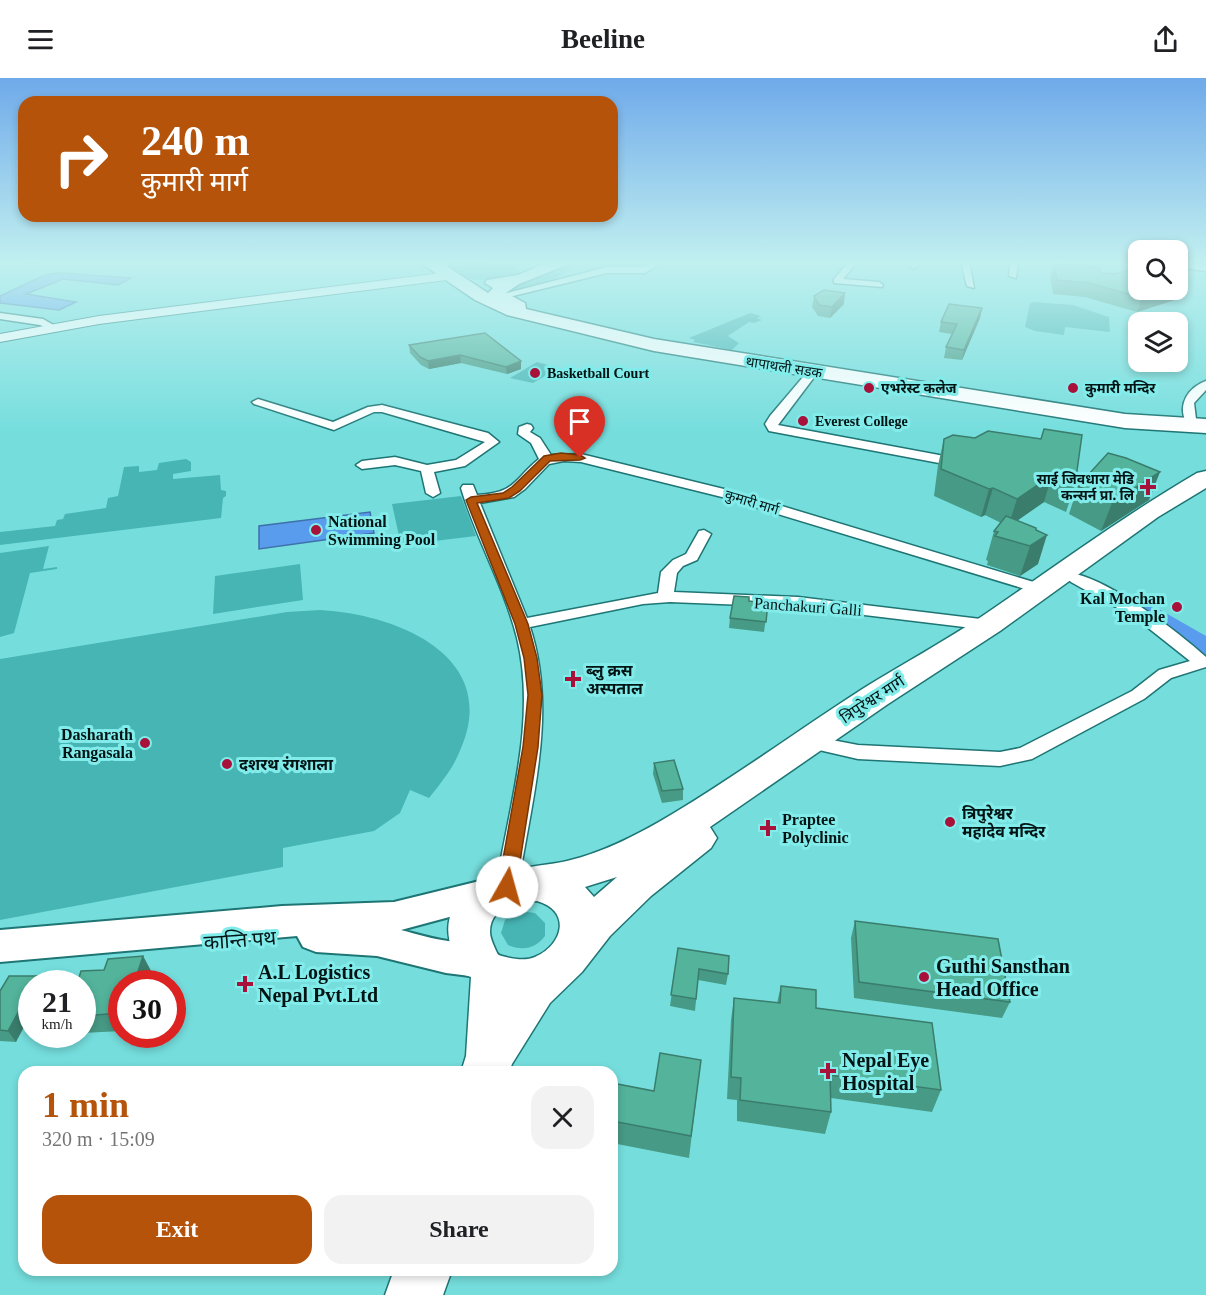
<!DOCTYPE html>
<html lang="en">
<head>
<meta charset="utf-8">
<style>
  :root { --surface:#fff; --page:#f2f2f2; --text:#202124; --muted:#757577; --accent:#b45309 }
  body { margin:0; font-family:"Times New Roman","Noto Sans Devanagari",serif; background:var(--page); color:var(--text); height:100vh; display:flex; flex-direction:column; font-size:22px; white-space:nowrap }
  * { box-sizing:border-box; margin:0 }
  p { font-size:20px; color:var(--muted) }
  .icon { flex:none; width:33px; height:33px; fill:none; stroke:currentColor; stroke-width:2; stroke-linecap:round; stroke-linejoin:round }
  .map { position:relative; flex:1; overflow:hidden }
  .drawer { position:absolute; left:18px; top:988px; width:600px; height:210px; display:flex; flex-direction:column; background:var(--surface); border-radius:18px; box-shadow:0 3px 9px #0003 }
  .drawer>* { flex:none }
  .hud { position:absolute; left:18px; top:18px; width:600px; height:126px; border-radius:18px; box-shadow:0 3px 9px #0003; background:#b45309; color:#fff; overflow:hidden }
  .controls { position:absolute; left:1128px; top:162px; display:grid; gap:12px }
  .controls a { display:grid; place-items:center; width:60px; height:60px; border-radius:12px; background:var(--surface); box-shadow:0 3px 9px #0003; font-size:30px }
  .speed { position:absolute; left:18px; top:892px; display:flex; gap:12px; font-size:30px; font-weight:700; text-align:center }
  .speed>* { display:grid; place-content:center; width:78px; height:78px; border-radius:50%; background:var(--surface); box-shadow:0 3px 9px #0003; line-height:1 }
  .speed small { font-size:15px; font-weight:400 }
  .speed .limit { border:9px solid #d22; background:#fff; color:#111 }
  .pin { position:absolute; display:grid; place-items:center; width:51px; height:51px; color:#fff; margin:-62px -26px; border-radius:50% 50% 50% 0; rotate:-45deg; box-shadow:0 0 6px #0007 }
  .pin .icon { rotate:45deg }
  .me { position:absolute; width:66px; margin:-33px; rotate:7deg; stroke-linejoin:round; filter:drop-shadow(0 0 4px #0008) }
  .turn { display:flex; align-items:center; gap:21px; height:126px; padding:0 24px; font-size:27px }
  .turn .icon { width:78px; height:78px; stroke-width:2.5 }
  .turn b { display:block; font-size:42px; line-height:51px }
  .round { display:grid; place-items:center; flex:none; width:63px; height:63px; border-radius:18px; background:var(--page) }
  .overview { display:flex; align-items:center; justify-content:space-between; height:102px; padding:0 24px }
  h1 { font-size:36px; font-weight:600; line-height:45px; color:var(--accent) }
  .primary-button { display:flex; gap:12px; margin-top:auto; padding:12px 24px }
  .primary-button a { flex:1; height:69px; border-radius:18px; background:var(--accent); color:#fff; font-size:24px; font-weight:600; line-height:69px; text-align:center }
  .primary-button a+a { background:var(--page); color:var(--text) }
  header { display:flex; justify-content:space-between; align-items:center; height:78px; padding:0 24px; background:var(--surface); font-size:27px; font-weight:600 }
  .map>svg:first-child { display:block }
  .green { fill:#46b5b4 }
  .water { fill:#599bec; stroke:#3e72ab; stroke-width:1.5 }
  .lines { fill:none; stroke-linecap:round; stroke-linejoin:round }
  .river { fill:#599bec; fill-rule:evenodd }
  .street-casing { stroke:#1e7574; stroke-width:3 }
  .secondary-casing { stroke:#1e7574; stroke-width:2 }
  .primary-casing { stroke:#1e7574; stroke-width:4 }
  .highway-casing { stroke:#1e7574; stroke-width:3 }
  .street { fill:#fff; fill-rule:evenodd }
  .secondary { fill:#fff; fill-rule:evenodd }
  .primary { fill:#fff; fill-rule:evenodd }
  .highway { fill:#fff; fill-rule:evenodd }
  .wall { fill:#479a85 }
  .shaded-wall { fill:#3a7d6c }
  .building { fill:#53b39b; stroke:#3a7d6c; stroke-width:1.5 }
  .route { fill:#b45309; stroke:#753606; stroke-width:1.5 }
  .poi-dot { fill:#a8113a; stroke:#82eceb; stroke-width:2 }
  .labels { text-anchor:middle; stroke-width:6; stroke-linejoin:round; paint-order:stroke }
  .far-street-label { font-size:14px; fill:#001414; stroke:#82eceb }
  .far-poi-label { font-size:14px; font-weight:bold; fill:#001414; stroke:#82eceb; text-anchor:start }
  .poi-label { font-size:16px; font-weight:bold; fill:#001414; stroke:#82eceb; text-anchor:start }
  .street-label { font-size:16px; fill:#001414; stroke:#82eceb }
  .near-street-label { font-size:20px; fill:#001414; stroke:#82eceb }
  .near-poi-label { font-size:20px; font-weight:bold; fill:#001414; stroke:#82eceb; text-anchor:start }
</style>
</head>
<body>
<header><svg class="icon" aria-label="menu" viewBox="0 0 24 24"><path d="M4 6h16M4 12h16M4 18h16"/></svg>Beeline<svg class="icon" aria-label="share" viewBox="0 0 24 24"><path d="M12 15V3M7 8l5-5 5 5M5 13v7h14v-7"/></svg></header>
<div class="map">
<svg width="1206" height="1217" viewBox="0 0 1206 1217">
  <rect width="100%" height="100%" fill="#75dedd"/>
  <g class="green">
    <path d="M444 184H484L516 188 520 194C515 199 510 199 503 201 481 205 460 202 443 186Z"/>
    <path d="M567 185 574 186C565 198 537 208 524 212 518 213 511 212 505 213Z"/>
    <path d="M1034 224 1073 227 1109 239 1110 254 1065 249 1064 257 1035 253 1025 249 1030 225Z"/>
    <path d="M750 235 761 238 757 240 762 242 754 245 749 244 728 258 739 265 732 272 693 264 695 262 689 260Z"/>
    <path d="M537 284 559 290 533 305 510 300Z"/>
    <path d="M186 381 191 384V393L173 396V401L220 397 221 412 226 413V418L223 420 221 440 0 467V454L55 448 57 442 63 441 65 436 106 430 108 420 118 418 124 389 139 388V394L157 392 159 385Z"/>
    <path d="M461 418 476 458 401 467 392 426Z"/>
    <path d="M49 468 43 491 57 489V491L30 495 14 555 0 559V475Z"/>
    <path d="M300 486 303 522 213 536 215 498Z"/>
    <path d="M320 532C396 536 504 578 459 675 452 692 440 706 429 720L410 712 400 735 374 753 283 770V789L0 842V581L287 534Z"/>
    <path d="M519 833 535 835 545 845V858C535 871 523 873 508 867L501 855 505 842Z"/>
  </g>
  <g class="water">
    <path d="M57 195H62L131 200 118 207 63 201 26 216 76 224 59 232 0 225V218L45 197Z"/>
    <path d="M370 434 374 455 259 471V448Z"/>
  </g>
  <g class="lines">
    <path class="river" d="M1131 518 1141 521 1206 558V580L1195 578 1121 533 1116 527 1121 521Z"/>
    <defs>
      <g id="street">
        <path d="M653 184H663L645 195H607L497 222 492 219 607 189H643Z"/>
        <path d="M849 184H857L843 201 879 204 883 207 882 209 834 205V201Z"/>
        <path d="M912 184H920L914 191 910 188Z"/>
        <path d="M961 184H969L974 210 967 208Z"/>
        <path d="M1010 184H1018L1016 200 1009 198Z"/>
        <path d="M1178 184 1206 187V193L1178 189Z"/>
        <path d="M0 235 43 241 57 249 52 252 40 247 0 241Z"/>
        <path d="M813 291 818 294 778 347 939 377 944 378 945 381 944 384 939 385 769 353 765 346 770 338 809 292Z"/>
        <path d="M1206 303V312L1194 325 1196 341 1194 344H1186C1177 326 1189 309 1206 303Z"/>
        <path d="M258 321 333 344 368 329 382 327 488 355 499 364 465 388 434 394 440 415 433 419 426 415 421 393 395 387 362 391 356 387 362 383 395 379 427 387 456 382 485 364 382 334H374L334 352 254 326 252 324Z"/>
        <path d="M527 346 531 347 533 350 530 354 540 360 551 377 581 376 732 413 1047 508 1049 511 1047 514H1035L722 419 581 384 564 383 549 386 525 411 514 419 480 425 527 540 658 515 661 494 673 482 686 476 699 453 704 452 711 456 697 482 683 488 677 495 674 514 798 519 989 542 997 547 989 552 798 529 670 524 643 526 530 549C558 634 531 723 518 809L515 815 507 818 499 815 496 809C509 727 537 643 517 560 504 508 476 461 461 410L463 407H473L477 417C516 415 513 402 539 381L531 365 518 356 519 349Z"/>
        <path d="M1076 496C1115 506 1176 552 1206 579V589L1171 600 1144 621 1032 681 1000 688 858 681 819 672 804 659 807 654 814 653 832 662 858 667 1000 674 1020 670 1132 613 1159 592 1190 583 1137 541 1071 504 1068 501 1071 498Z"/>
      </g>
      <path id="secondary" d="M450 194 456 198 454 201 99 246 0 264V256L99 238Z"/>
      <g id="primary">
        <path d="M419 184H436L447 191 445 194H435Z"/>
        <path d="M496 799 509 803 514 813 509 823 401 852C417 856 432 861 448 863 473 867 497 865 509 891L504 903 490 908 470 898 446 895 377 878 316 874 303 869 297 858 0 884V852L282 828 394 824Z"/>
      </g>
      <g id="highway">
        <path d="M432 184H447L448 189 488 215 493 210 485 205 487 202 518 197 549 184H569L567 187 519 206 506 215 525 225 526 231 654 261 1125 336 1206 341V355L1125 350 654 273 507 237 475 222 434 194Z"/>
        <path d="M1206 393V410L1158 439 1000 553 888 626 710 749 717 760 711 770 651 818 610 858 582 894 550 925 512 986 509 994H461L466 978 471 899 462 896C445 861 439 837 472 808 494 790 540 789 567 783 605 774 641 755 674 735 739 696 800 651 864 610 903 586 943 564 981 539 1053 490 1122 439 1197 395ZM617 799 594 819 585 809ZM537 823C572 833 563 867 535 879 524 884 509 880 498 877 495 870 490 861 490 854 490 828 518 825 537 823Z"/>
        <path d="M394 1192H452L443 1217H385Z"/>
      </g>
    </defs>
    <use href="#street" class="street-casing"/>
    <use href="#secondary" class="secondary-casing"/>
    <use href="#primary" class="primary-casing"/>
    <use href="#highway" class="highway-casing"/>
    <use href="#street" class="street"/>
    <use href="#secondary" class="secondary"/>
    <use href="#primary" class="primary"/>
    <use href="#highway" class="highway"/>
  </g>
  <g class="wall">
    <path d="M0 184H43L38 186Z"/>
    <path d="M1054 186 1101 195 1183 207 1178 221 1137 234 1085 219 1053 216 1050 199Z"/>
    <path d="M814 218 844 226 830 240 818 238 812 229Z"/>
    <path d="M982 230 980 240 962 282 944 280 946 269 952 256 939 254 941 244Z"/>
    <path d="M409 267 521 283V291L507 296 461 285 429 291 421 287 410 275Z"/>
    <path d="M1044 351 1075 407 1066 434 1044 424 1018 442 1038 486 1020 498 987 487 988 483 986 482 994 453 1001 445 985 437 981 439 934 418 938 387 944 361 975 360 1041 361Z"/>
    <path d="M1078 408 1149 422 1101 453 1069 436Z"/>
    <path d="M749 523 768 525 764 554 729 550 730 540Z"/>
    <path d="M654 685 683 711V722L662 725 653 696Z"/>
    <path d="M855 843 1010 924 1002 940 854 920 851 860Z"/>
    <path d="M678 870 728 896 726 907 698 902 695 933 670 928Z"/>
    <path d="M143 878 152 895 148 906H122V953L82 955V906L104 892Z"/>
    <path d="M37 898 42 906H32L16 964 0 963V913Z"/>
    <path d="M781 908 941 1012 932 1034 831 1020V1034L825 1056 737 1043V1022L727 1021 731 942 734 920 777 925Z"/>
    <path d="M701 982 689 1080 612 1065V1005L654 1013Z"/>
  </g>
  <g class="shaded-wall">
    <path d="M1183 207 1178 221 1137 234 1142 220 1168 212H1178V209Z"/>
    <path d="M845 215 844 226 830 240 832 229Z"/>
    <path d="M982 230 980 240 962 282 964 272Z"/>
    <path d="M460 277 461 285 429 291 428 283Z"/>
    <path d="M521 283V291L507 296 506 289Z"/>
    <path d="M1160 394 1149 422 1101 453 1112 425Z"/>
    <path d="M1052 397 1044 424 1008 449 1017 421Z"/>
    <path d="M993 410 985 437 981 439 989 411Z"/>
    <path d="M1047 457 1038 486 1020 498 1030 468Z"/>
    <path d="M143 878 152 895 148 906H134Z"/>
    <path d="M37 898 42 906H33Z"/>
    <path d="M32 909V934L16 964 8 953Z"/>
  </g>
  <g class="building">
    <path d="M1054 186 1099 189 1101 195 1115 196 1128 192 1138 195V212H1168L1142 220 1089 205 1057 202Z"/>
    <path d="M824 212 845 215 832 229 819 227 814 218Z"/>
    <path d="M949 226 982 230 964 272 946 269 957 246 941 244Z"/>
    <path d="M485 255 521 283 506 289 460 277 428 283 420 279 409 267Z"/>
    <path d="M1044 351 1082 357 1075 407 1052 397 1017 421 993 410 989 411 941 391 944 361 953 357 975 360 988 353 1041 361Z"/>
    <path d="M1108 375 1126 380 1160 394 1112 425 1078 408Z"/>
    <path d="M1006 438 1036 450V452L1047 457 1030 468 995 458 998 454 994 453Z"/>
    <path d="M734 518 749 519V523L768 525 766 544 730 540Z"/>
    <path d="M674 682 683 711 662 713 654 685Z"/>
    <path d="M855 843 998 861 1010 924 859 904Z"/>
    <path d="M678 870 729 878 728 896 699 891 696 921 671 917Z"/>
    <path d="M143 878 134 906H122V935L82 938V906H77L81 893 104 892 108 881Z"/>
    <path d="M9 898H37L33 906H32V909L8 953 0 952V913Z"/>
    <path d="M781 908 816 912V930L932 945 941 1012 830 997 831 1034 740 1022 741 1000 731 999 734 920 780 925Z"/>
    <path d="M660 975 701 982 691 1058 612 1043V1005L654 1013Z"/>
  </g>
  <linearGradient id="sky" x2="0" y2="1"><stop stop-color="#6faaea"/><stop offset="0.52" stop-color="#c1f0f0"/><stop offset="1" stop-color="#c1f0f0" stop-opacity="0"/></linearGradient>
  <rect width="1206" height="354" fill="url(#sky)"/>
  <path class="route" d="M561 375 580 377 585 380 580 382 550 383 520 413 509 420 477 425 528 546 537 580 542 617 538 669 516 809 513 814 507 816 501 814 498 809 523 669 528 617 524 580 515 546 466 422 471 419 503 415 512 409 544 378Z"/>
  <g class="poi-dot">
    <circle cx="535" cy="295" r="6"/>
    <circle cx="869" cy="310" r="6"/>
    <circle cx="1073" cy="310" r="6"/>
    <circle cx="803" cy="343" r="6"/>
    <path d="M1145 400h6v6h6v6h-6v6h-6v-6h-6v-6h6z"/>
    <circle cx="316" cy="452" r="6"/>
    <circle cx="1177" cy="529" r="6"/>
    <path d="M570 592h6v6h6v6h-6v6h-6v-6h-6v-6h6z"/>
    <circle cx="145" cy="665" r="6"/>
    <circle cx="227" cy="686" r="6"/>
    <circle cx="950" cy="744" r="6"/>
    <path d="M765 741h6v6h6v6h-6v6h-6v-6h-6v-6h6z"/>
    <circle cx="924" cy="899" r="6"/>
    <path d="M242 897h6v6h6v6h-6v6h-6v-6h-6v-6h6z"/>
    <path d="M825 984h6v6h6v6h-6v6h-6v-6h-6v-6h6z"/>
  </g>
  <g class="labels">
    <g class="far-street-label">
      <text transform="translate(784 289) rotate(9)" y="5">थापाथली सडक</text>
      <text transform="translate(752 424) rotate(17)" y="5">कुमारी मार्ग</text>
    </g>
    <g class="far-poi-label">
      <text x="547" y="300">Basketball Court</text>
      <text x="881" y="315">एभरेस्ट कलेज</text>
      <text x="1085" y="315">कुमारी मन्दिर</text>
      <text x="815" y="348">Everest College</text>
      <text x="1134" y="406" text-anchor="end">साई जिवधारा मेडि<tspan x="1134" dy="16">कन्सर्न प्रा. लि</tspan></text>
    </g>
    <g class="poi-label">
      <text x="328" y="449">National<tspan x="328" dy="18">Swimming Pool</tspan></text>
      <text x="1165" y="526" text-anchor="end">Kal Mochan<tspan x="1165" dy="18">Temple</tspan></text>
      <text x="586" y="598">ब्लु क्रस<tspan x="586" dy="18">अस्पताल</tspan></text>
      <text x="133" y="662" text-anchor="end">Dasharath<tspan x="133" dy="18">Rangasala</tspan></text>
      <text x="239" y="692">दशरथ रंगशाला</text>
      <text x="962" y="741">त्रिपुरेश्वर<tspan x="962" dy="18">महादेव मन्दिर</tspan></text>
      <text x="782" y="747">Praptee<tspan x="782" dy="18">Polyclinic</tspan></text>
    </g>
    <g class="street-label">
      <text transform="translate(808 528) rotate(4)" y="6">Panchakuri Galli</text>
      <text transform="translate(872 621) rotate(-33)" y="6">त्रिपुरेश्वर मार्ग</text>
    </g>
    <g class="near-street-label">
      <text transform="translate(240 862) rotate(-4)" y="7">कान्ति पथ</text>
    </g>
    <g class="near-poi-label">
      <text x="936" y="895">Guthi Sansthan<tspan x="936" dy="23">Head Office</tspan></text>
      <text x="258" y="901">A.L Logistics<tspan x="258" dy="23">Nepal Pvt.Ltd</tspan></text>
      <text x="842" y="989">Nepal Eye<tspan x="842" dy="23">Hospital</tspan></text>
    </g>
  </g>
</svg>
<div class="controls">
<a><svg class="icon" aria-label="search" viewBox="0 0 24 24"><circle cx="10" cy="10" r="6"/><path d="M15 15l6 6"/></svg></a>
<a><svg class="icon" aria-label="layers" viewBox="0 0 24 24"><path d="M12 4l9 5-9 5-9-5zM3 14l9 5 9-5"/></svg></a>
</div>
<div class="speed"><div>21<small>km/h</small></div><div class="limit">30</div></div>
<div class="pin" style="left:580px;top:380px;background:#d93025"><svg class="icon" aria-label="arrive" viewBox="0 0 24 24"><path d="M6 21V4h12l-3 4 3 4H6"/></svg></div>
<svg class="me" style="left:507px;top:809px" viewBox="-20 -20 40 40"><circle r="19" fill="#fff"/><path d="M0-13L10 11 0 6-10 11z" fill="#b45309"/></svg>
<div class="hud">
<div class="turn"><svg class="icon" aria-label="right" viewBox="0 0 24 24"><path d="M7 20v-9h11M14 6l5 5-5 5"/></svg><div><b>240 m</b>कुमारी मार्ग</div></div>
</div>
<section class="drawer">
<div class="overview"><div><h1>1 min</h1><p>320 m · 15:09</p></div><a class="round"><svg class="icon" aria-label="close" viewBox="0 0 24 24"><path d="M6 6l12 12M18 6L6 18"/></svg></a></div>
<div class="primary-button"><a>Exit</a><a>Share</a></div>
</section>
</div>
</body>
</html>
